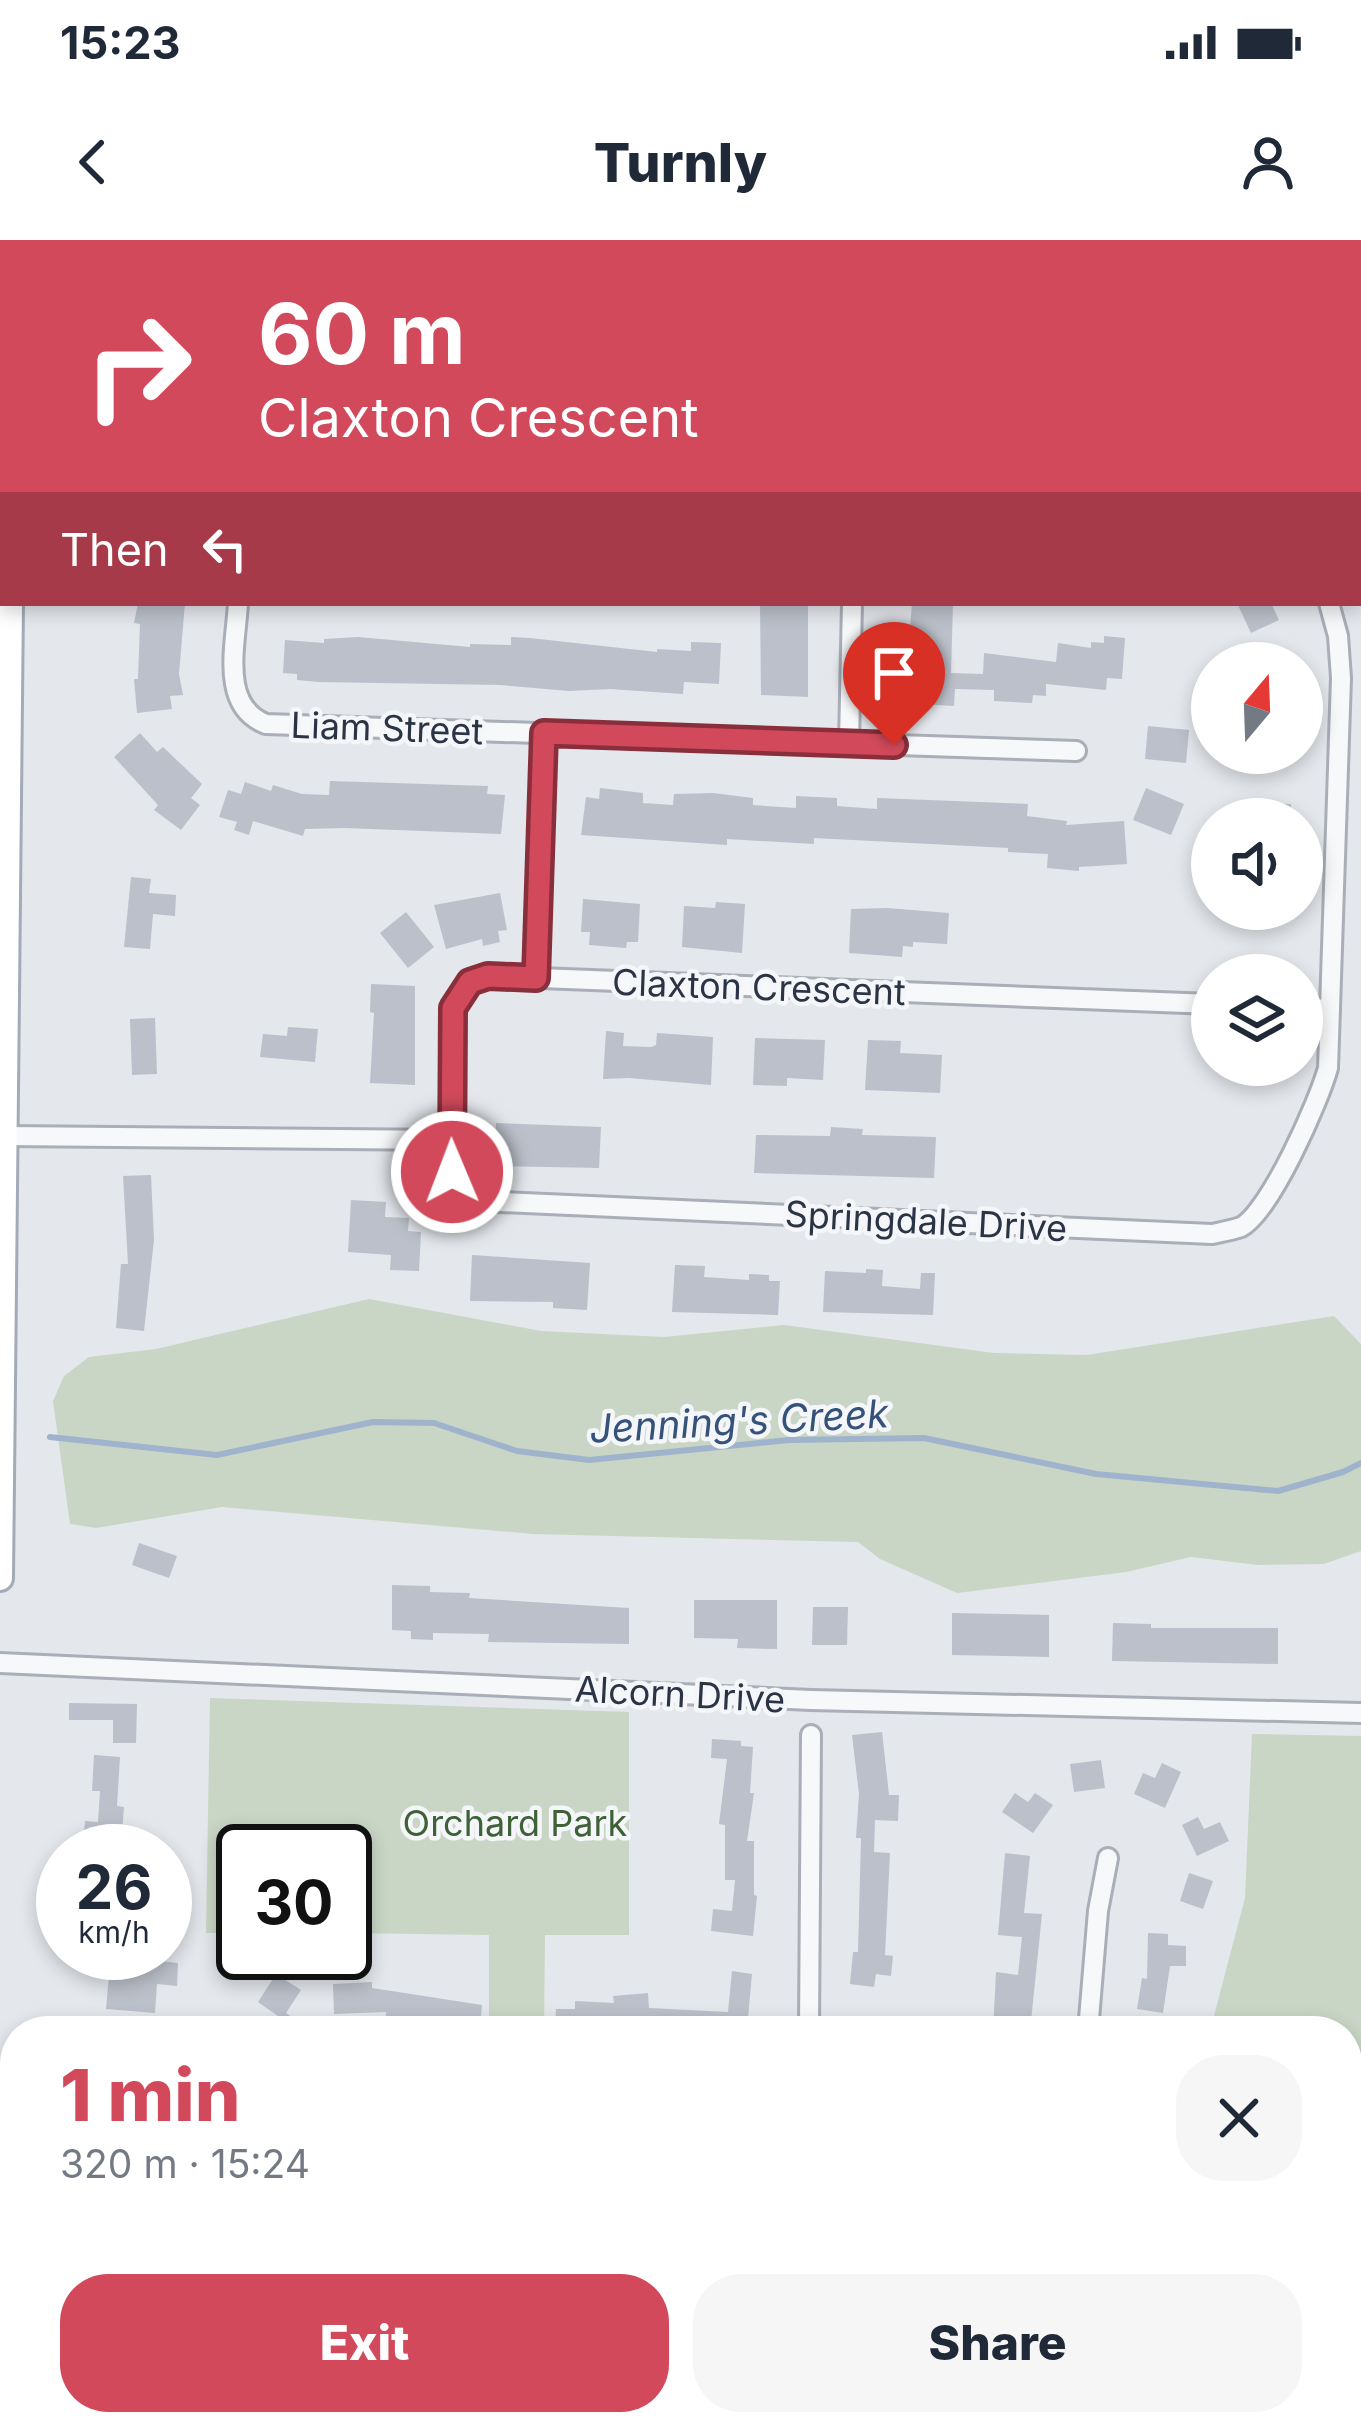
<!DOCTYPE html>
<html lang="en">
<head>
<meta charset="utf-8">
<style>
  :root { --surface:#fff; --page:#f6f6f7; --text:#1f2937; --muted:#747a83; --accent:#d1495b }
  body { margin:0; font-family:Inter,sans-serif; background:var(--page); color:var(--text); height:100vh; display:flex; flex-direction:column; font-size:45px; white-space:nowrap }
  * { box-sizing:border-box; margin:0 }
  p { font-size:39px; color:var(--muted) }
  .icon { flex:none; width:66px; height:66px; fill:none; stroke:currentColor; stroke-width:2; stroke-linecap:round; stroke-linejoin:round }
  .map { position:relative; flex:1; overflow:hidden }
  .panel { position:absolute; left:0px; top:1776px; width:1362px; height:420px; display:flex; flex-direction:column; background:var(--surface); border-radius:48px 48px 0 0; box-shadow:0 6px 18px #0003 }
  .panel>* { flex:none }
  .guide { position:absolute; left:0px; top:0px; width:1362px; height:366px; box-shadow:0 6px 18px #0003; background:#d1495b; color:#fff; overflow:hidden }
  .needle { width:78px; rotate:19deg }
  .tools { position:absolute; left:1191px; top:402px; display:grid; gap:24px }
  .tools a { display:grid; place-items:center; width:132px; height:132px; border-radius:50%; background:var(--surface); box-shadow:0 6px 18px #0003; font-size:60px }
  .speed { position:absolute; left:36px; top:1584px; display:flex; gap:24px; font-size:60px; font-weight:700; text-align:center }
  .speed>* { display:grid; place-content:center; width:156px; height:156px; border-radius:50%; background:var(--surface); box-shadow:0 6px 18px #0003; line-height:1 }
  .speed small { font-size:30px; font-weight:400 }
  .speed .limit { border:6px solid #111; border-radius:18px; background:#fff; color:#111 }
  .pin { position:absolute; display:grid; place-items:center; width:102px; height:102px; color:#fff; margin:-123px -51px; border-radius:50% 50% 50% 0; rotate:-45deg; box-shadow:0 0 12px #0007 }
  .pin .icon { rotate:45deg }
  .me { position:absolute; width:132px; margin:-66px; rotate:359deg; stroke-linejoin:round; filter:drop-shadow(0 0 9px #0008) }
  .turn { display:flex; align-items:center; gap:42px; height:252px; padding:0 60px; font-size:54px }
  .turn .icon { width:156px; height:156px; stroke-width:2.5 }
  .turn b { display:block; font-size:84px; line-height:102px }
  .then { display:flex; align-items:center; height:114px; padding:0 60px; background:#0003; gap:24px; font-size:45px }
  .round { display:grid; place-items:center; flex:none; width:126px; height:126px; border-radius:48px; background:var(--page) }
  .summary { display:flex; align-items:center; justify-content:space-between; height:204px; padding:0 60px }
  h1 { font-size:72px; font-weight:800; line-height:90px; color:var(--accent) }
  .button { display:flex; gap:24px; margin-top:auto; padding:24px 60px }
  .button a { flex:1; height:138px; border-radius:48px; background:var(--accent); color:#fff; font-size:48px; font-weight:800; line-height:138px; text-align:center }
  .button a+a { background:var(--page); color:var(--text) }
  .status { display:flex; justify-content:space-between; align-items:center; height:84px; padding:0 60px; background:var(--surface); direction:ltr }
  .status svg { height:33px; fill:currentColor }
  header { display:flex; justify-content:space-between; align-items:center; height:156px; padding:0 60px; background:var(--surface); font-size:54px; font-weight:800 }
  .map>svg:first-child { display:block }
  .green { fill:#c9d6c5 }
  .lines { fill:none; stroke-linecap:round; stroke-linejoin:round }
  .stream { stroke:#9fb4cc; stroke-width:6 }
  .building { fill:#bbc0ca }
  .minor-casing { stroke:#a9aeb7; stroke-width:24 }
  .major-casing { stroke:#a3abb8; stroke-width:30 }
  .minor { stroke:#f7f8fa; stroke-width:18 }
  .major { stroke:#fff; stroke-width:24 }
  .route-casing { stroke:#882f3b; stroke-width:30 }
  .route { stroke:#d1495b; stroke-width:21 }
  .labels { text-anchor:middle; stroke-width:9; stroke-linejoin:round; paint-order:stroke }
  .street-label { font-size:36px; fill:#2b3445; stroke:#f4f6f9 }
  .park-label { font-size:36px; fill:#3f6138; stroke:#f4f6f9 }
  .water-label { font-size:39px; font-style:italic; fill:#34527a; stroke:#f4f6f9 }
</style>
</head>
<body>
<div class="status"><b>15:23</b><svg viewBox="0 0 49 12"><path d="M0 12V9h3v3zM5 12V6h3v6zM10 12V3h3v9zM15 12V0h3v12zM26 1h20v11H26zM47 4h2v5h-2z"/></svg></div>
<header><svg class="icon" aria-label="back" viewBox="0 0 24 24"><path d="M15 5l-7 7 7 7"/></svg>Turnly<svg class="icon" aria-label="person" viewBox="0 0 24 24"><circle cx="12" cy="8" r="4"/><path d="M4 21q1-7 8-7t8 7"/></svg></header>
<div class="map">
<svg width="1361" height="2196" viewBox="0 0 1361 2196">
  <rect width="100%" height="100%" fill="#e4e7ec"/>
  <g class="green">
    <path d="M369 1059 541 1091 664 1097 784 1085 994 1113 1087 1115 1334 1076 1361 1104V1311L1324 1324 1258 1325 1191 1317 1126 1332 957 1353 880 1319 858 1302 533 1294 222 1267 96 1288 70 1284 53 1161 64 1136 89 1117 156 1109Z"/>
    <path d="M210 1458 629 1472V1695H545L544 1791H489V1695L345 1693V1611H243V1693H206Z"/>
    <path d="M1252 1494 1361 1496V1871L1347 1870V1791H1210L1245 1658Z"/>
  </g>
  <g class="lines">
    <path class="stream" d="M50 1197 217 1215 373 1182 434 1183 517 1211 589 1220 789 1200 924 1198 1096 1234 1278 1251 1343 1232 1361 1223"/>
  </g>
  <g class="building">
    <path d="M138 363H185L179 434 183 455 170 456 172 469 137 473 134 439H138L140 384 134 383Z"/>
    <path d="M760 363H808V457L761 455Z"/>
    <path d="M912 363H953L951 433 983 434 984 413 1056 422 1058 403 1091 408V402L1104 403V396L1125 398 1122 439 1107 438 1106 450 1046 444V456L1033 455 1032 463 994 461V450L955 449 954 466 919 464 920 455H905Z"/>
    <path d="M1237 363H1271L1279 380 1251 393Z"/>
    <path d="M358 397 470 407V404L511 405V397L530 398 657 412V409L691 411V402L721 403 719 444 684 442 683 454 610 449 569 451 500 445 318 442 297 440V434L283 433 285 400 324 403V399Z"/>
    <path d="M1148 486 1189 490 1186 523 1145 519Z"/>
    <path d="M140 493 157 512 163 507 202 544 191 558 200 565 181 590 154 570 158 565 114 517Z"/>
    <path d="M330 541 488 546 487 554 505 555 501 594 344 588 305 589 303 596 253 581 249 595 234 590 237 582 219 577 228 550 241 554 245 542 271 551 273 545 302 554 329 555Z"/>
    <path d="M600 548 643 553V563L673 565 674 554 713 553 753 558V565L796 568V556L837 558V566L877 569V558L1028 564 1027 576 1067 581 1066 585 1124 581 1127 624 1079 627V631L1047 628 1048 614 1008 612V608L814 598V604L727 599V605L581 595 586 557 599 559Z"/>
    <path d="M1146 548 1184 564 1171 595 1133 580Z"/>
    <path d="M1240 562 1291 564 1290 579 1239 577Z"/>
    <path d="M131 637 151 639 149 653 176 655 175 676 153 674 150 709 124 707Z"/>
    <path d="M500 653 507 690 498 691 500 702 483 706 482 699 446 709 434 665Z"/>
    <path d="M583 659 640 664 638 702H627L626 708 589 705 590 692H581Z"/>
    <path d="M716 662 745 664 742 713 682 707 684 666 715 668Z"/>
    <path d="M887 668 949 673 947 704 913 702V707L903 706 902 717 849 713 851 669Z"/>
    <path d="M406 672 434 707 408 728 380 693Z"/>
    <path d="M371 744 415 746V845L370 843 374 773 370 772Z"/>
    <path d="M155 778 157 834 132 835 130 779Z"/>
    <path d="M288 787 318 789 315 822 260 817 263 794 287 796Z"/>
    <path d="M606 791 624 793 623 806 651 807 656 805 657 793 713 797 711 845 629 838 603 839Z"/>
    <path d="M755 798 825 800 823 840 787 838V846L753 845Z"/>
    <path d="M868 800 901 801 900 813 942 815 940 853 865 850Z"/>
    <path d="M496 883 601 887 599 928 494 926Z"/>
    <path d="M831 887 863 889 862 895 936 897 934 938 754 933 756 895 830 896Z"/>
    <path d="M151 935 154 1000 144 1091 116 1088 121 1024H128L123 936Z"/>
    <path d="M351 960 386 962 385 977 409 978 408 991 421 992 419 1031 390 1030 391 1015 348 1012Z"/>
    <path d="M472 1015 590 1023 587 1070 553 1068V1062L470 1061Z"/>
    <path d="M675 1025 705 1026 704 1037 749 1040V1034L769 1035V1041H780L778 1075 672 1072Z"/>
    <path d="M866 1029 883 1030 882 1046 920 1049 921 1033H935L933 1075 823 1072 825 1031 866 1033Z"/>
    <path d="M139 1303 177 1316 169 1338 132 1325Z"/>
    <path d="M392 1345 430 1346V1352L470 1353 469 1358 629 1368V1404L488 1402 489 1394 433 1393V1400L411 1399V1391L392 1390Z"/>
    <path d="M694 1360H777V1409L737 1408 738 1399 694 1398Z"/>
    <path d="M813 1367H848L847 1405H812Z"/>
    <path d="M952 1373 1049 1375V1417L952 1415Z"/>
    <path d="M1113 1383 1151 1384V1388H1278V1424L1112 1421Z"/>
    <path d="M69 1463 137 1464 136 1503H113V1480H69Z"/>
    <path d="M882 1492 889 1555H899L898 1581 875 1580 874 1612 890 1613 885 1715 893 1716 891 1736 876 1734 874 1747 850 1744 853 1712H858L861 1598H856L859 1554 852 1495Z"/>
    <path d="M712 1499 741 1501V1506L753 1507 750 1553H754L747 1601H754V1655L757 1656 753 1696 711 1691 713 1669 732 1671 735 1640H725V1585L719 1584 727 1519 711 1518Z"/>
    <path d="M94 1515 120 1517 117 1566 124 1567 121 1606 83 1603 85 1581 98 1582 100 1551H92Z"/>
    <path d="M1101 1520 1105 1548 1074 1552 1070 1524Z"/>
    <path d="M1162 1523 1181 1532 1165 1568 1134 1554 1143 1533 1155 1538Z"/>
    <path d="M1015 1553 1028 1562 1035 1553 1053 1565 1033 1593 1002 1572Z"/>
    <path d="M1198 1577 1204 1589 1220 1582 1229 1601 1197 1616 1182 1585Z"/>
    <path d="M1005 1613 1030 1616 1024 1673 1042 1674 1030 1791H993L996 1732 1018 1735 1022 1697 998 1695Z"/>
    <path d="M1189 1633 1213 1641 1203 1669 1180 1661Z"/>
    <path d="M1148 1693 1168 1694V1705L1186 1706V1726H1170L1163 1773 1137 1769 1142 1738 1147 1739Z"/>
    <path d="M111 1713H138V1719L178 1723 177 1746 157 1744 155 1773 106 1769Z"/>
    <path d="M732 1731 752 1734 747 1789 709 1785 708 1791H668V1781L615 1791H555L556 1769H575V1761L614 1763 613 1756 648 1753 649 1768 728 1772Z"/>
    <path d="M276 1734 301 1750 286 1773 295 1779 287 1791H268L278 1776 258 1762Z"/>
    <path d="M372 1742V1748L482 1765 480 1786 458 1783 457 1791H439V1785L408 1781 406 1790 385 1787 386 1772 334 1774 333 1744Z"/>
    <rect x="42" y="2181" width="38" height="15"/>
  </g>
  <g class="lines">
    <defs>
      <g id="minor">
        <path d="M341 3V0"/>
        <path d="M1012 3V0"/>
        <path d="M238 363C236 404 219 466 266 484L1076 511"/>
        <path d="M849 503 852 363"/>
        <path d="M536 738 545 493"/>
        <path d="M1302 768 1330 769"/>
        <path d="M5 896 450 900C452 931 450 944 479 961L1212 994C1221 992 1233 990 1241 987 1270 972 1319 861 1328 828L1341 438 1338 396 1329 363"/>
        <path d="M450 900 453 768 470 742 488 736 1212 764"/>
        <path d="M0 1423 811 1460 1361 1473"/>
        <path d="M809 1791 811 1495"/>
        <path d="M1088 1791 1098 1671 1108 1618"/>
        <path d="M1347 1984H1361"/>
        <path d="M0 2043 15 2045"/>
        <path d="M321 2181 334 2196"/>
        <path d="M583 2196 585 2181"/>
        <path d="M838 2196V2181"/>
        <path d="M1082 2196V2181"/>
      </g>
      <g id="major">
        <path d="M13 3V0"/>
        <path d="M0 1338 10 363"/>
      </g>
    </defs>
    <use href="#minor" class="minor-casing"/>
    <use href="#major" class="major-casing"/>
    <use href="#minor" class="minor"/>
    <use href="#major" class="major"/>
  </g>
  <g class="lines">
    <defs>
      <path id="route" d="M452 932 453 768 470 742 488 736 536 738 544 493 894 505"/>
    </defs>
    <use href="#route" class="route-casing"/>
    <use href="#route" class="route"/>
  </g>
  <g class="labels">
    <g class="street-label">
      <text transform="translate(387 488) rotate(2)" y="13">Liam Street</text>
      <text transform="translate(759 747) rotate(2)" y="13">Claxton Crescent</text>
      <text transform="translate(926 981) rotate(3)" y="13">Springdale Drive</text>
      <text transform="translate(680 1454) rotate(3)" y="13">Alcorn Drive</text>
    </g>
    <g class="park-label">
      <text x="515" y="1596">Orchard Park</text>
    </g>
    <g class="water-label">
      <text transform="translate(739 1181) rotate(-3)" y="14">Jenning's Creek</text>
    </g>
  </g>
</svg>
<div class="tools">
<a><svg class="needle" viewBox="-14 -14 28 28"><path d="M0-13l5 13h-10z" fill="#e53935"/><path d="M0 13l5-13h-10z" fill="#747a83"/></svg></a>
<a><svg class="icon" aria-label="sound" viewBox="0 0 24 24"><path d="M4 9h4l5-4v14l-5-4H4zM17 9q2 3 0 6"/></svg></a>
<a><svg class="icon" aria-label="layers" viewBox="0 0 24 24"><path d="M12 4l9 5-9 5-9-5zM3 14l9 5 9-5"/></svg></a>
</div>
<div class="speed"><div>26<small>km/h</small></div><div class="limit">30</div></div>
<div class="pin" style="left:894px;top:505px;background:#d93025"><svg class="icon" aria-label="arrive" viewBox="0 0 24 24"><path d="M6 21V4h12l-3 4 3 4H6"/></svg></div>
<svg class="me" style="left:452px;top:932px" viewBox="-20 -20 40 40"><circle r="17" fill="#d1495b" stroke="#fff" stroke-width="3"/><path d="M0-11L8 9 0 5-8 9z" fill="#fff"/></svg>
<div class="guide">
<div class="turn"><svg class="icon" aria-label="right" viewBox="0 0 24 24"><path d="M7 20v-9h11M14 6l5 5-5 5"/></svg><div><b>60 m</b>Claxton Crescent</div></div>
<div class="then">Then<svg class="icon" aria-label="left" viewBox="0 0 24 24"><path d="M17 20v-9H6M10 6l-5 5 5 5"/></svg></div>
</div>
<section class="panel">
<div class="summary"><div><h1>1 min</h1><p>320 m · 15:24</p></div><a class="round"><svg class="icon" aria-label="close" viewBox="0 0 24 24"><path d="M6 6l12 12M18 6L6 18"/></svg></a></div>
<div class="button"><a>Exit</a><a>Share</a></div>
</section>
</div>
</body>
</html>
